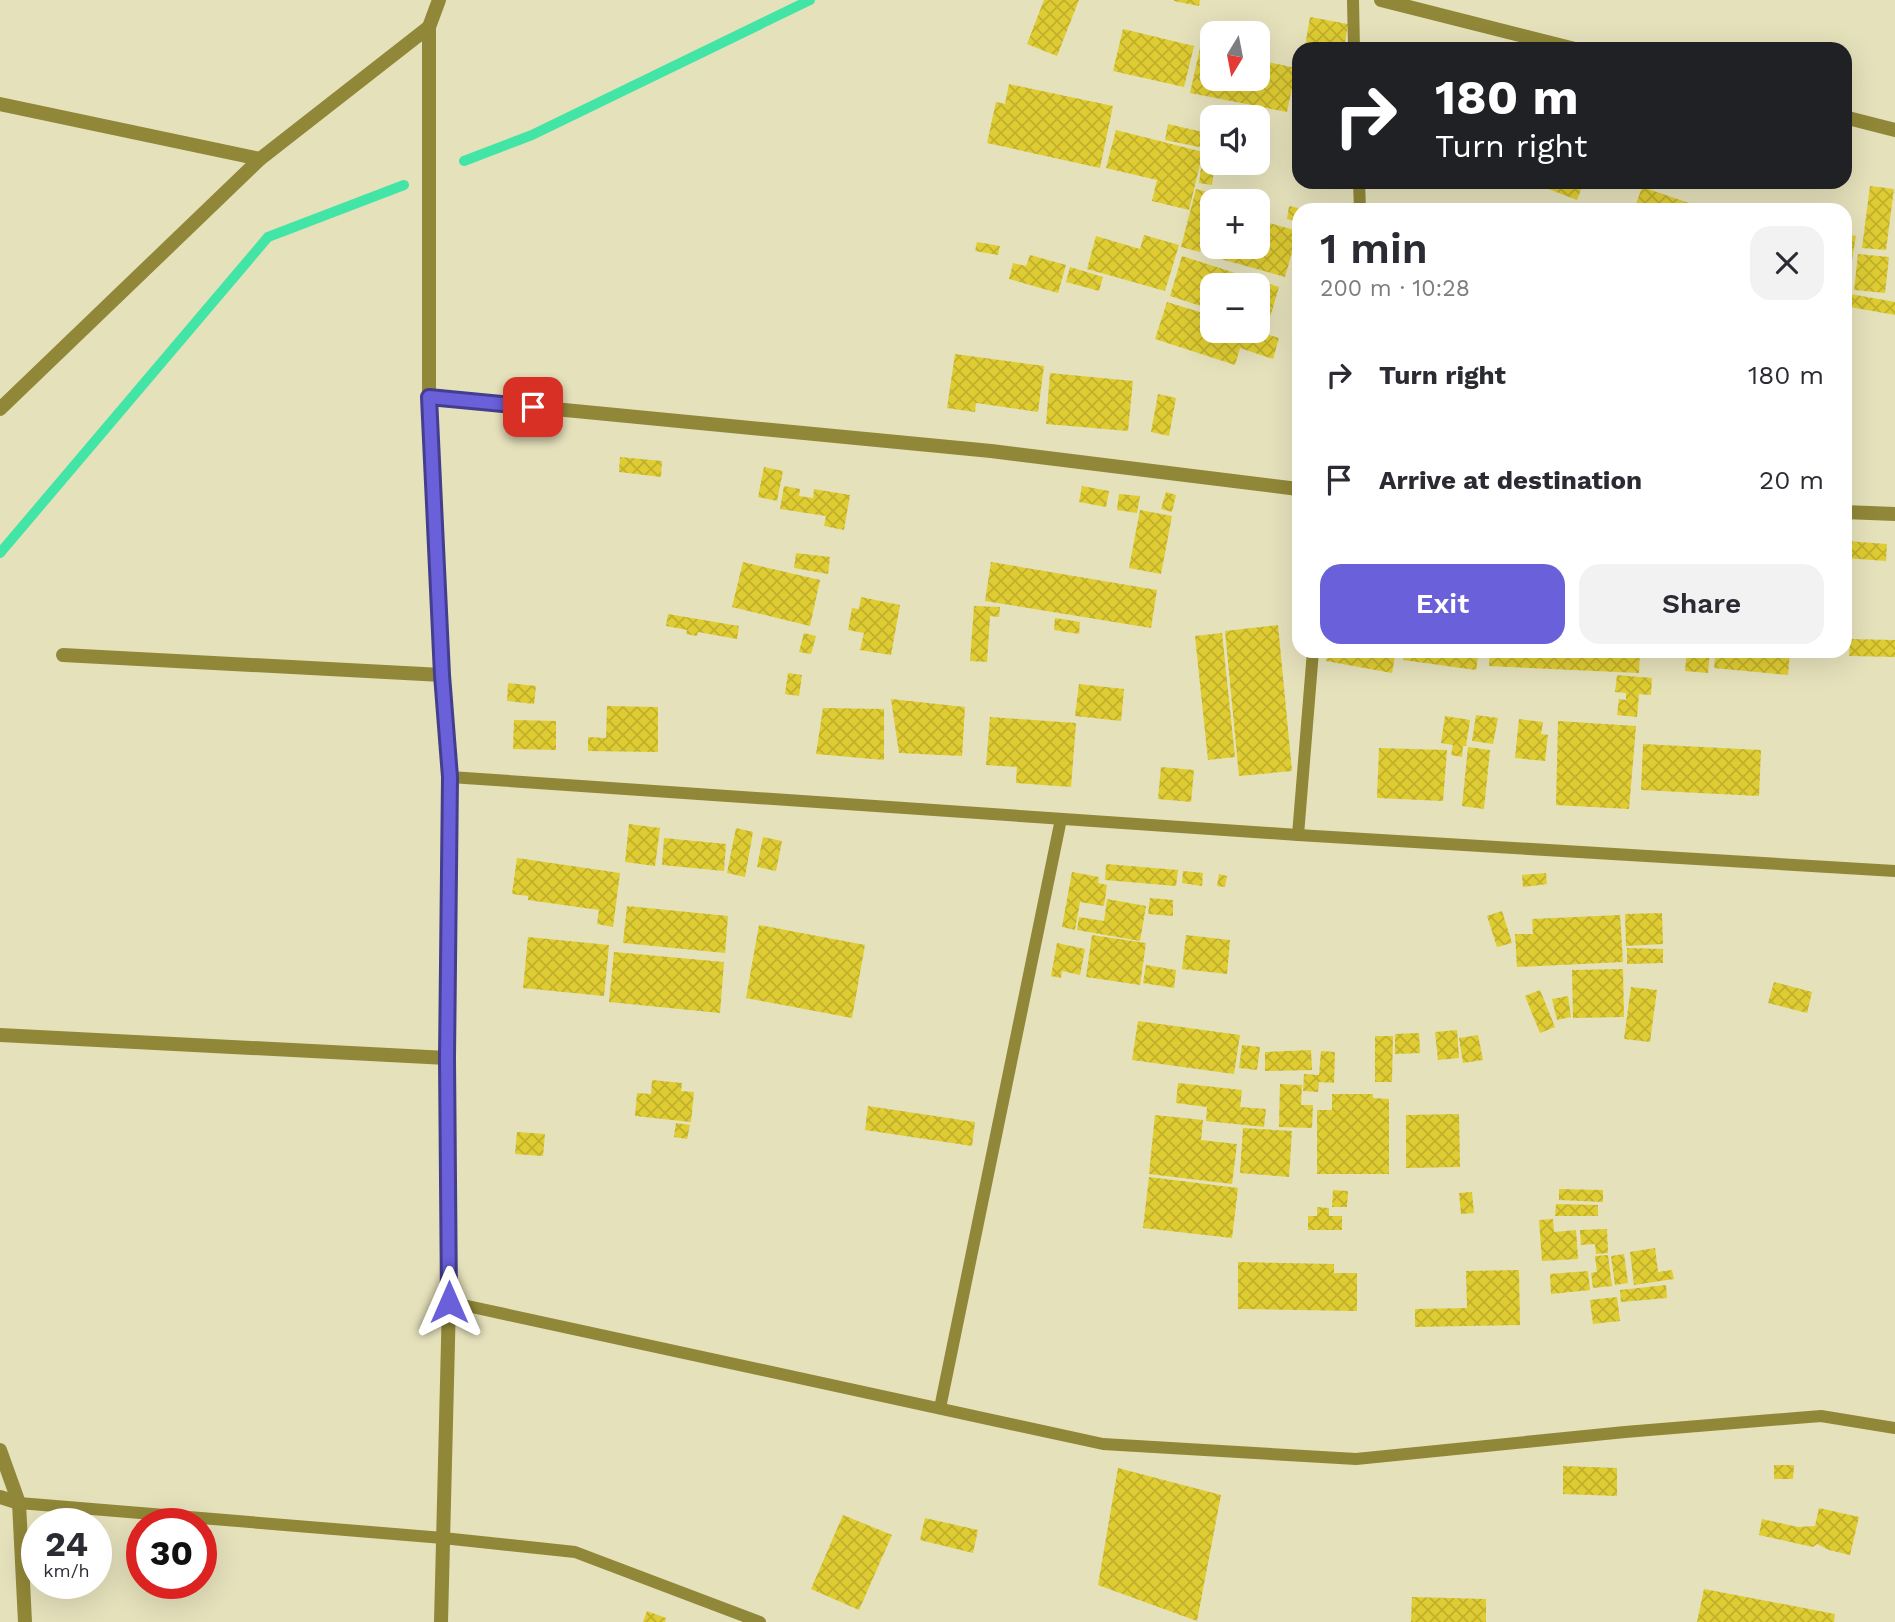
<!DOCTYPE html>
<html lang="en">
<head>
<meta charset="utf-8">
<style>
  :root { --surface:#fff; --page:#f2f2f3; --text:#2b2b33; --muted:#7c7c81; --accent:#6960da }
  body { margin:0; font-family:"Work Sans",sans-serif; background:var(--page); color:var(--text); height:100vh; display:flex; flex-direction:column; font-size:26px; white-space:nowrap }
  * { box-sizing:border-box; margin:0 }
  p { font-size:23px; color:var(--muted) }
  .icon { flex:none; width:38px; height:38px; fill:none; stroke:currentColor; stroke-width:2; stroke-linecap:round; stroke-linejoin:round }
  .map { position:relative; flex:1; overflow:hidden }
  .sheet { position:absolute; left:1292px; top:203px; width:560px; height:455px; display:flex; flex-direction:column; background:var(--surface); border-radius:21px; box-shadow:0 7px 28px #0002 }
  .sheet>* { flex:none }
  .banner { position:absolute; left:1292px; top:42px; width:560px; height:147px; border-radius:21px; box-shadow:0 7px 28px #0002; background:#202124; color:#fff; overflow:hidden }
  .needle { width:46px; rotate:190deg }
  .controls { position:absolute; left:1200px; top:21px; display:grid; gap:14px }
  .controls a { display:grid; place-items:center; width:70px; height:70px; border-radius:14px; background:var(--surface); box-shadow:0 7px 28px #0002; font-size:35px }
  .speed { position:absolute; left:21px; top:1508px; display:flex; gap:14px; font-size:35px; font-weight:700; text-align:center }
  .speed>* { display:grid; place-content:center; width:91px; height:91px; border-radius:50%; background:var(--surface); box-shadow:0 7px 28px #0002; line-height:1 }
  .speed small { font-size:18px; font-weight:400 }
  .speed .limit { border:10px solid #d22; background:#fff; color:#111 }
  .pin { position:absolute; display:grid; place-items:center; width:60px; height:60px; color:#fff; margin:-30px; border-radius:14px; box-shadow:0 4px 10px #0006 }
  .me { position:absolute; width:77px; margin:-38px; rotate:0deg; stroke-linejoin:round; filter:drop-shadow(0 0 5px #0008) }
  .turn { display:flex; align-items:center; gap:24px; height:147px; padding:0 28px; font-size:32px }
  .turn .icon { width:91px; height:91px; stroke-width:2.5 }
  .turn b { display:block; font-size:49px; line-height:60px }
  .round { display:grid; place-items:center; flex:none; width:74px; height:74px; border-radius:21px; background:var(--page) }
  .summary { display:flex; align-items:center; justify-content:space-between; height:119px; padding:0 28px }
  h1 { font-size:42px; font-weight:600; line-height:52px }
  .primary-button { display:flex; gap:14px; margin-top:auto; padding:14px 28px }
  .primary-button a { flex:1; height:80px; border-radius:21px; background:var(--accent); color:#fff; font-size:28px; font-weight:600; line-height:80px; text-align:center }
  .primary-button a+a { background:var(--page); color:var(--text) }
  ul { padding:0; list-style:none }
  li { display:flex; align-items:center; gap:21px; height:105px; padding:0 28px }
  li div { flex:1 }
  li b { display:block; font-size:26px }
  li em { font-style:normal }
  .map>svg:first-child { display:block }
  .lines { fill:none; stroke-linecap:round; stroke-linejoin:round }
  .stream { stroke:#42e5a5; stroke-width:10 }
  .building { fill:url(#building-cross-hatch) }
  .service { stroke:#918738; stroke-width:12 }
  .minor { stroke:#918738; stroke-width:14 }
  .route-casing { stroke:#443e8e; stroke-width:18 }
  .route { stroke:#6960da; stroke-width:12 }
</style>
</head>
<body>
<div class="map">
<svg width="1895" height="1622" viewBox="0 0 1895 1622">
  <defs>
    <pattern id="building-cross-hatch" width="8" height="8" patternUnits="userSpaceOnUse" patternTransform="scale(1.75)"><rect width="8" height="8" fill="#dfcc32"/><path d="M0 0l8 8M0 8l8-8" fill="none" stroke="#c0b02c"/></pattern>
  </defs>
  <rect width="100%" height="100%" fill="#e5e1bb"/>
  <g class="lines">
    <g class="stream">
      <path d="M464 161 532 135 810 0"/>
      <path d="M0 553 268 237 404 185"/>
    </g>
  </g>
  <g class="building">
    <path d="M1044 0H1079L1057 56 1027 44Z"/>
    <path d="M1174 0H1200L1199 6 1174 1Z"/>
    <path d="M1310 17 1348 24 1344 49H1317L1305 47Z"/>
    <path d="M1123 29 1194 46 1184 87 1113 71Z"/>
    <path d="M1200 48 1213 51V79H1258V60L1296 68 1287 112 1190 93Z"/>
    <path d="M1009 84 1113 106 1100 168 987 143 996 102 1005 104Z"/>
    <path d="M1297 93H1298V119L1292 117Z"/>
    <path d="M1168 124 1207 133 1204 148 1165 140Z"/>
    <path d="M1116 130 1203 152 1189 210 1152 201 1157 180 1106 168Z"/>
    <path d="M1201 168 1214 170 1212 185 1199 183Z"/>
    <path d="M1484 182H1501L1500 189 1483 186Z"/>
    <path d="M1530 182H1584L1577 200Z"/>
    <path d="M1870 186 1894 189 1886 250 1862 248Z"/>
    <path d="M1642 187 1695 205 1693 210H1634Z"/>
    <path d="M1196 189 1239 200 1213 201V211H1211L1200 252 1181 247Z"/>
    <path d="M1289 206 1298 208V222L1287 219Z"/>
    <path d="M1258 220 1298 231 1285 277 1203 254 1209 231 1213 232V247H1258Z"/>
    <path d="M1844 234 1856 236 1848 284 1844 283Z"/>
    <path d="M1144 235 1179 245 1165 291 1087 269 1096 236 1140 249Z"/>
    <path d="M977 242 1000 246 998 255 975 251Z"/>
    <path d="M1858 254 1889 257 1885 293 1854 290Z"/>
    <path d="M1030 255 1066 265 1058 293 1009 279 1013 263 1026 266Z"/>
    <path d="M1182 256 1279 287 1267 327 1258 325V285H1213V310L1170 296Z"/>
    <path d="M1070 267 1103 277 1099 291 1066 282Z"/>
    <path d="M1845 293 1895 302V315L1844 306Z"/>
    <path d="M1167 302 1213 316V331H1257L1279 338 1273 359 1240 348 1235 365 1155 339Z"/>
    <path d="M955 354 1044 366 1038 412 976 403 975 412 947 408Z"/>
    <path d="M1050 373 1133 381 1128 431 1046 424Z"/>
    <path d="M1158 394 1176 398 1169 436 1151 432Z"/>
    <path d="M1297 423H1298V449L1293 448Z"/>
    <path d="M620 457 662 461 661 477 619 472Z"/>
    <path d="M764 467 783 471 777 501 758 497Z"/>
    <path d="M784 486 800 489 799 496 813 498 814 489 850 495 844 530 824 526 826 516 780 509Z"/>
    <path d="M1082 486 1109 491 1106 507 1079 502Z"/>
    <path d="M1166 492 1176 495 1172 512 1161 509Z"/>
    <path d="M1119 494 1140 496 1137 513 1117 510Z"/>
    <path d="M1140 510 1172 516 1161 574 1129 568Z"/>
    <path d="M1846 541 1887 544 1886 561 1845 558Z"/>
    <path d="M796 553 830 557 828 574 794 568Z"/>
    <path d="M743 562 820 580 810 626 732 607Z"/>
    <path d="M991 562 1157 590 1151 628 985 601Z"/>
    <path d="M861 597 900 605 891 655 860 650 864 633 848 630 852 608 859 609Z"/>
    <path d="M974 606 1000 607 999 617 990 616 987 662 970 661Z"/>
    <path d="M668 614 739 626 737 639 698 632 697 636 686 634 687 630 666 626Z"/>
    <path d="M1055 618 1080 622 1079 634 1054 630Z"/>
    <path d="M1278 625 1292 771 1239 776 1225 631Z"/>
    <path d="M804 633 816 636 811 654 799 652Z"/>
    <path d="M1222 633 1235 757 1208 760 1195 636Z"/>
    <path d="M1850 639 1895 640V657L1849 656Z"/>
    <path d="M1328 651H1396L1392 673 1326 661Z"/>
    <path d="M1404 651H1479L1476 670 1403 660Z"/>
    <path d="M1490 651H1640L1639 673 1489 666Z"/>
    <path d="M1687 651H1710L1708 673 1685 671Z"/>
    <path d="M1716 651H1790L1788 675 1714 668Z"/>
    <path d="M788 673 802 675 799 696 785 694Z"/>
    <path d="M1617 675 1652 678 1651 695 1639 694 1637 717 1617 715 1619 699 1626 700V693L1615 692Z"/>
    <path d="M508 683 536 686 534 704 507 701Z"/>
    <path d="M1079 684 1124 689 1121 721 1075 716Z"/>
    <path d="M891 699 965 707 962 756 899 753Z"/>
    <path d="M607 706 658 707V752L588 751V737L606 738Z"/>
    <path d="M823 708 884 709V760L816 754Z"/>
    <path d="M1476 715 1498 718 1493 744 1472 741Z"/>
    <path d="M1445 716 1470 720 1466 746H1463L1462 757 1451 755 1453 745 1441 743Z"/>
    <path d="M990 717 1076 723 1071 787 1016 783 1017 767 986 765Z"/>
    <path d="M1519 719 1543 722 1541 734 1548 735 1545 761 1515 758Z"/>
    <path d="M514 720 556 721V750L513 749Z"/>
    <path d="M1558 721 1636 726 1629 809 1556 805Z"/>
    <path d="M1643 744 1761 750 1759 796 1641 790Z"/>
    <path d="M1468 747 1490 750 1484 809 1462 806Z"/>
    <path d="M1379 748 1447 750 1443 801 1377 798Z"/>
    <path d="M1161 767 1194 770 1191 802 1158 799Z"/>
    <path d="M629 824 660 828 655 866 625 862Z"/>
    <path d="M736 828 753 832 745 877 727 873Z"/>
    <path d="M763 837 782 841 776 871 757 867Z"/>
    <path d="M664 838 726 844 724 871 662 865Z"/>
    <path d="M517 858 620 873 613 927 597 924 599 910 528 900V896L512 894Z"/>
    <path d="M1106 864 1178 870 1176 886 1105 880Z"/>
    <path d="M1183 871 1203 873 1202 886 1182 883Z"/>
    <path d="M1072 872 1099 877 1098 883 1107 885 1104 906 1080 902 1075 930 1062 927Z"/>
    <path d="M1546 873 1547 884 1523 887 1522 875Z"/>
    <path d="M1219 874 1227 876 1225 887 1217 886Z"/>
    <path d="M1150 898 1173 900V916L1148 914Z"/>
    <path d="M1107 899 1146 906 1140 941 1077 930 1079 917 1104 921Z"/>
    <path d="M627 906 728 916 725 953 623 943Z"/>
    <path d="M1502 911 1512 943 1497 947 1487 916Z"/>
    <path d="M1662 913 1663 944 1626 946 1625 914Z"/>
    <path d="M1620 915 1623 962 1517 967 1515 934H1533L1532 919Z"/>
    <path d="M759 925 865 945 852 1018 746 998Z"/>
    <path d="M1092 935 1146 943 1140 985 1086 977Z"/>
    <path d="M1186 935 1230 940 1227 974 1182 969Z"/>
    <path d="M528 937 609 945 604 996 523 988Z"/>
    <path d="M1057 943 1085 949 1080 975 1062 971 1061 978 1051 976Z"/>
    <path d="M1627 948 1663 949V963L1627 964Z"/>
    <path d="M614 952 724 962 720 1013 609 1002Z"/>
    <path d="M1146 965 1176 970 1174 988 1143 983Z"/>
    <path d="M1623 969 1624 1017 1573 1018 1572 970Z"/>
    <path d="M1774 982 1812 992 1807 1013 1768 1003Z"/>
    <path d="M1631 987 1657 990 1650 1042 1624 1039Z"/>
    <path d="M1540 990 1555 1027 1540 1033 1525 996Z"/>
    <path d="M1568 996 1571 1017 1557 1020 1552 999Z"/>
    <path d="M1138 1021 1240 1035 1234 1074 1132 1060Z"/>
    <path d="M1457 1030 1459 1058 1438 1060 1435 1032Z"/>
    <path d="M1419 1033 1420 1053 1395 1054V1034Z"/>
    <path d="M1478 1035 1483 1060 1463 1063 1459 1038Z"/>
    <path d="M1375 1036H1393L1392 1082H1375Z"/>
    <path d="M1242 1045 1260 1047 1257 1070 1239 1068Z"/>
    <path d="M1311 1050 1312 1070 1265 1071V1052Z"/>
    <path d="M1321 1051 1335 1052 1334 1083 1319 1082 1318 1092 1303 1091 1304 1074 1319 1075Z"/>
    <path d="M652 1080 682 1083 681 1091 694 1092 691 1122 635 1116 637 1093 651 1094Z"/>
    <path d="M1178 1083 1242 1090 1240 1107 1266 1109 1264 1127 1206 1121 1207 1107 1176 1103Z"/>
    <path d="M1280 1084 1302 1085 1301 1105H1313L1312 1128 1279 1127Z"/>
    <path d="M1332 1094H1373V1098L1389 1099V1174H1317V1110H1332Z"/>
    <path d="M868 1106 975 1122 972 1146 865 1130Z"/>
    <path d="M1459 1114 1460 1167 1406 1168V1115Z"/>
    <path d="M1155 1115 1203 1120 1201 1140 1237 1144 1232 1184 1149 1174Z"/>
    <path d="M676 1123 690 1125 687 1139 674 1137Z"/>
    <path d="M1243 1128 1292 1131 1289 1177 1240 1173Z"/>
    <path d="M517 1132 545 1134 543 1156 515 1154Z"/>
    <path d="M1149 1177 1238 1188 1232 1238 1143 1228Z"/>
    <path d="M1559 1189 1603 1190V1202L1559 1200Z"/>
    <path d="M1333 1190 1348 1191 1347 1207H1332Z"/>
    <path d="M1472 1192 1474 1213 1461 1214 1459 1193Z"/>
    <path d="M1556 1204 1598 1205V1216H1555Z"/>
    <path d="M1317 1207 1329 1208V1216H1342V1230H1308V1216H1317Z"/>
    <path d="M1553 1219 1554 1232 1576 1230 1578 1259 1542 1261 1539 1220Z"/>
    <path d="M1607 1229 1608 1253 1596 1254 1595 1244 1581 1245 1580 1230Z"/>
    <path d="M1655 1248 1658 1272 1672 1270 1674 1279 1634 1285 1630 1252Z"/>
    <path d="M1624 1254 1628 1283 1615 1285 1611 1256Z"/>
    <path d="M1608 1255 1612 1286 1593 1288 1591 1273 1597 1272 1595 1256Z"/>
    <path d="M1238 1262 1334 1264V1273H1357V1311L1238 1309Z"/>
    <path d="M1519 1270 1520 1325 1415 1327V1309L1467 1308 1466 1271Z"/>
    <path d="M1588 1271 1590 1290 1551 1294 1550 1274Z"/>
    <path d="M1666 1285 1667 1298 1621 1302 1620 1290Z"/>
    <path d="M1617 1297 1620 1321 1593 1324 1590 1300Z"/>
    <path d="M1774 1465H1794L1793 1479H1774Z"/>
    <path d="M1563 1466 1617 1468V1496L1563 1494Z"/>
    <path d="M1118 1468 1221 1495 1197 1621 1098 1585Z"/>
    <path d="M1819 1508 1859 1517 1850 1555 1829 1550 1817 1544 1813 1547 1759 1535 1762 1519 1798 1527 1815 1526Z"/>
    <path d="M843 1515 892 1535 859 1610 811 1589Z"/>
    <path d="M925 1518 978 1530 973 1553 920 1540Z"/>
    <path d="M1704 1589 1835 1614 1834 1622H1697Z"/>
    <path d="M1412 1597 1486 1599V1622H1411Z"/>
    <path d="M647 1611 666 1618 665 1622H643Z"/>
  </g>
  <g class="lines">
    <g class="service">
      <path d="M1353 0 1354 49"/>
      <path d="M1359 182 1360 210"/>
      <path d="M450 777 1298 835 1895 871"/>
      <path d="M1298 835 1313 651"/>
      <path d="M449 1302 1103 1444 1356 1459 1625 1432 1821 1416 1895 1428"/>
      <path d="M940 1408 1061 819"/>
      <path d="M19 1503 443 1538 575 1552 760 1622"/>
    </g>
    <g class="minor">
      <path d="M439 0 429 27V397L442 675 450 777 447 1058 449 1302 441 1622"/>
      <path d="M1381 0 1575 49"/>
      <path d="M0 104 260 159"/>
      <path d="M1844 117 1895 130"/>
      <path d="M429 397 991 451 1298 489"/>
      <path d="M0 409 260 159 429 27"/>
      <path d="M1844 512 1895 514"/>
      <path d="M63 655 442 675"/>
      <path d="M0 1035 447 1058"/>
      <path d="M0 1450 19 1503 25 1622"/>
      <path d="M0 1497 19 1503"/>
    </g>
  </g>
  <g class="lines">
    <defs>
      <path id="route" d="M449 1302 447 1058 450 777 442 675 429 397 533 407"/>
    </defs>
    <use href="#route" class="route-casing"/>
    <use href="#route" class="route"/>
  </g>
</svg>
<div class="controls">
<a><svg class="needle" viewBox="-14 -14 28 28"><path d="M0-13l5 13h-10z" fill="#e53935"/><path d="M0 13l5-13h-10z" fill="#7c7c81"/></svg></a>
<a><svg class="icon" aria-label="sound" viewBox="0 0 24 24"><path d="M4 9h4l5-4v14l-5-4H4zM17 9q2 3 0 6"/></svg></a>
<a>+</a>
<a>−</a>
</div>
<div class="speed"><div>24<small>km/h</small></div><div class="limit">30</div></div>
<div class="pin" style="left:533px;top:407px;background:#d93025"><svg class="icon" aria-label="arrive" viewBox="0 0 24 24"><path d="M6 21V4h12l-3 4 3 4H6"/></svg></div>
<svg class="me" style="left:449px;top:1302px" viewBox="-20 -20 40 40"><path d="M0-17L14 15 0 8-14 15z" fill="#6960da" stroke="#fff" stroke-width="4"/></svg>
<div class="banner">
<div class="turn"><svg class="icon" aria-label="right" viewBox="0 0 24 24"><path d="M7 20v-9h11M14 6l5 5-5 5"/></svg><div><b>180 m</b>Turn right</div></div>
</div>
<section class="sheet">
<div class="summary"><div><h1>1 min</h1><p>200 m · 10:28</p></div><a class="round"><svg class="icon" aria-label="close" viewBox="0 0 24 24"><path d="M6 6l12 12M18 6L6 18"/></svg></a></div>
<ul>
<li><svg class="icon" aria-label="right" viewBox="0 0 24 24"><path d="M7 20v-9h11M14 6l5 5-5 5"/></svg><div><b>Turn right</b></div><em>180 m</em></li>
<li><svg class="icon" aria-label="arrive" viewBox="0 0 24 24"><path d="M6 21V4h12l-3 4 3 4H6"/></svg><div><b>Arrive at destination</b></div><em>20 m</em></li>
</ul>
<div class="primary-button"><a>Exit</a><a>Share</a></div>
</section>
</div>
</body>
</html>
